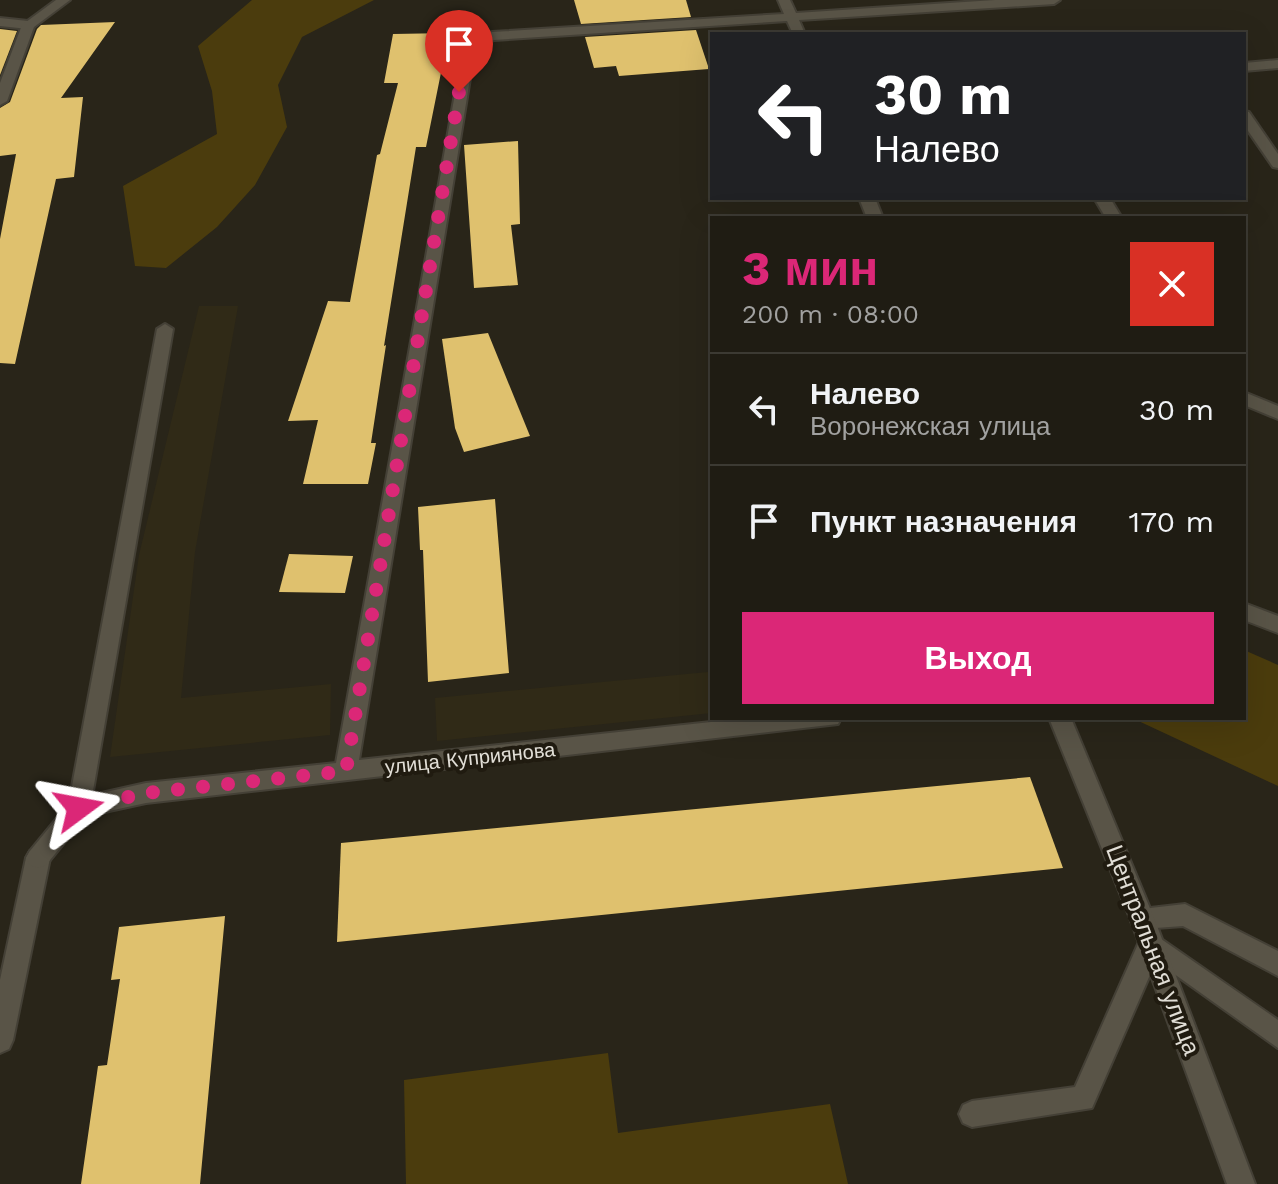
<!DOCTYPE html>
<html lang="ru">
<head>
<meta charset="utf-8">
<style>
  :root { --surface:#1f1c13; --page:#2c2921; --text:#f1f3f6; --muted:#a1a1a0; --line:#3c3a33; --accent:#db2777 }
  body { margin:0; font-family:"Work Sans",sans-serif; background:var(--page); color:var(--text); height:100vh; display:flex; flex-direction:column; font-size:30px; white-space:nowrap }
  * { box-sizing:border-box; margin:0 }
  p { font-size:26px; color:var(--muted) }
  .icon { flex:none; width:44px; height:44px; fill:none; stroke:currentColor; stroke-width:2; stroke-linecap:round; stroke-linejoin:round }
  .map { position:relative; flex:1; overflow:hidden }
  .side { position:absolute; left:710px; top:216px; width:536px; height:504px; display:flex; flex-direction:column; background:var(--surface); border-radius:0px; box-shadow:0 8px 32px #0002,0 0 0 2px var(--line) }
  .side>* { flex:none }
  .hud { position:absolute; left:710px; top:32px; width:536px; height:168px; border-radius:0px; box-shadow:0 8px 32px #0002,0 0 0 2px var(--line); background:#202124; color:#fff; overflow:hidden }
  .pin { position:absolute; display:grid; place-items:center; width:68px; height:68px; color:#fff; margin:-82px -34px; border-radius:50% 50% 50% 0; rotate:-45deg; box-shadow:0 0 8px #0007 }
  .pin .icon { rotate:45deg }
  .me { position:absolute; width:88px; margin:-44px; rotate:77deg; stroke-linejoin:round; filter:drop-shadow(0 0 6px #0008) }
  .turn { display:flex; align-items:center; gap:28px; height:168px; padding:0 32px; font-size:36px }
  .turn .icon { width:104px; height:104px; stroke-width:2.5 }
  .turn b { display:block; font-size:56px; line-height:68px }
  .round { display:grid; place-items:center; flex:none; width:84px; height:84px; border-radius:0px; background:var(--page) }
  .summary { display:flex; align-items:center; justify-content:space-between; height:136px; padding:0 32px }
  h1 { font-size:48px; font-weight:700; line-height:60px; color:var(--accent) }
  .button { display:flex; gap:16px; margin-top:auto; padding:16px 32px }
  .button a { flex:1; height:92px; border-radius:0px; background:var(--accent); color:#fff; font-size:32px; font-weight:700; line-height:92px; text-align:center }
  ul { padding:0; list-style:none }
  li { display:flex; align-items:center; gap:24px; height:112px; padding:0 32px; border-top:2px solid var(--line) }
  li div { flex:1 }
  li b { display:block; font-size:30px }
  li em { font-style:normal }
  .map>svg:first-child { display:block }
  .built { fill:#302a17 }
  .green { fill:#4b3c0d }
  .building { fill:#dfc16e }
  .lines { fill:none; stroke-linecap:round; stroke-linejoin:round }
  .lane-casing { stroke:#444036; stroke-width:4 }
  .street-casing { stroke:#444036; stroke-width:4 }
  .lane { fill:#595447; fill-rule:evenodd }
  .street { fill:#595447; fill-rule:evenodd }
  .route { stroke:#db2777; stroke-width:14; stroke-dasharray:0 25.2 }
  .labels { text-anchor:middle; stroke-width:8; stroke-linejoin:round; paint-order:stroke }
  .street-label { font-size:20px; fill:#e1ded6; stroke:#201b10 }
  .near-street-label { font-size:24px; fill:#e1ded6; stroke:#201b10 }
</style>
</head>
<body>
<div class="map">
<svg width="1278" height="1184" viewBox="0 0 1278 1184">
  <rect width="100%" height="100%" fill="#292519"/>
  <g class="built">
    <path d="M199 306H238L195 552 181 698 331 684 330 735 110 757 139 555Z"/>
    <path d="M712 607V713L437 741 435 698 708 672Z"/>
  </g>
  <g class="green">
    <path d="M252 0H374L302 37 278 85 287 127 255 185 217 227 166 268 135 266 123 186 217 134 212 91 198 46Z"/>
    <path d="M1244 650 1278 665V786L1132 718H1244Z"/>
    <path d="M608 1053 618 1133 830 1104 848 1184H406L404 1080Z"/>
  </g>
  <g class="building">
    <path d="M574 0H686L691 17 581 24Z"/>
    <path d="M115 22 61 98 83 97 74 177 56 179 15 364 0 363V239L16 154 0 156V108L10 102 37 29 41 25Z"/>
    <path d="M0 29 17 31 0 75Z"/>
    <path d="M696 30 709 69 619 76 616 66 594 68 585 37Z"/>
    <path d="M449 33 426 147H416L384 346 386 345 371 443H376L368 484H303L318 420 288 421 328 301 350 302 377 155 380 154 398 83H384L393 34Z"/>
    <path d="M518 141 520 224 511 225 518 285 474 288 464 145Z"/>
    <path d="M488 333 530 436 464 452 455 428 442 339Z"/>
    <path d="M495 499 509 673 428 682 423 550H420L418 507Z"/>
    <path d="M289 554 353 556 345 593 279 592Z"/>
    <path d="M1030 777 1063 868 337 942 341 843Z"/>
    <path d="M225 916 200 1184H81L98 1066 107 1065 120 979 111 980 119 927Z"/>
  </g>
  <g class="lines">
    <defs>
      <g id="lane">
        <path d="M0 18 28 21 34 25 28 29 0 26Z"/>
        <path d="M1278 60V68L1244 71V63Z"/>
        <path d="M1244 111 1249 112 1278 154V168L1273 167 1244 125Z"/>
        <path d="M1094 198H1110L1122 218H1106Z"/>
        <path d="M165 324 173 329 90 808 87 815 79 818 71 815 68 808 157 329Z"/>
        <path d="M1244 392 1278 406V419L1244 405Z"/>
        <path d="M38 848 46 851 50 858 13 1040 9 1049 0 1053V980L26 858 30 851Z"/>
        <path d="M1185 904 1278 951V976L1183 926 1142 929 1133 926 1130 918 1133 910Z"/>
        <path d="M1151 932 1278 1020V1048L1156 961 1092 1108 972 1127 963 1123 959 1114 963 1105 972 1101 1075 1087 1142 935Z"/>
      </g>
      <g id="street">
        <path d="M56 0H70L34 27 7 101 0 105V83L22 25Z"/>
        <path d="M778 0H790L796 13 995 0H1060L1054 4 799 20 805 34H793L787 21 494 40 475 48 359 760 748 718H841L838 724 146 803 86 816 46 865 38 868 30 865 26 858 30 851 71 801 79 798 146 783 336 763 464 43 492 32 784 14Z"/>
        <path d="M859 198H875L883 218H867Z"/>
        <path d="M1244 603 1278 616V633L1244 620Z"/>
        <path d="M1049 718H1071L1154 918 1255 1184H1227L1130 918Z"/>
      </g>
    </defs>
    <use href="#lane" class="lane-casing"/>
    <use href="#street" class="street-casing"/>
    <use href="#lane" class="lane"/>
    <use href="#street" class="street"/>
  </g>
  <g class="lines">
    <path class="route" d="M79 808 146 793 346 771 459 92"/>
  </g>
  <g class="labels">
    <g class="street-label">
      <text transform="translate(470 758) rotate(-6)" y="7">улица Куприянова</text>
    </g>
    <g class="near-street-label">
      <text transform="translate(1153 950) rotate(69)" y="8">Центральная улица</text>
    </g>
  </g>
</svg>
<div class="pin" style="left:459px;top:92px;background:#d93025"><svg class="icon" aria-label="arrive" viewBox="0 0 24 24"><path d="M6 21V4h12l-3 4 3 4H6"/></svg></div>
<svg class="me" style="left:79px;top:808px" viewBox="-20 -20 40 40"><path d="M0-17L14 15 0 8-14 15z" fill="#db2777" stroke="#fff" stroke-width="4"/></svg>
<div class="hud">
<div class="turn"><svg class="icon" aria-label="left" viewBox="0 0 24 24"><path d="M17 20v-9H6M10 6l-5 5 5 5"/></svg><div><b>30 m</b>Налево</div></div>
</div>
<section class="side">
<div class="summary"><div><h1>3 мин</h1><p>200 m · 08:00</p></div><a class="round" style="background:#d93025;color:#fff"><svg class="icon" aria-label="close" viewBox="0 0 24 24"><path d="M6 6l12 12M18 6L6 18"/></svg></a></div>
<ul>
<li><svg class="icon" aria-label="left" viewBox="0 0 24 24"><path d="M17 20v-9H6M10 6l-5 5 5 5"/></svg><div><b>Налево</b><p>Воронежская улица</p></div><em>30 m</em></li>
<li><svg class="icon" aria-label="arrive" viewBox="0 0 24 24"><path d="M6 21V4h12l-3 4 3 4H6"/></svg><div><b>Пункт назначения</b></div><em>170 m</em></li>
</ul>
<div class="button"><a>Выход</a></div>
</section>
</div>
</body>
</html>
